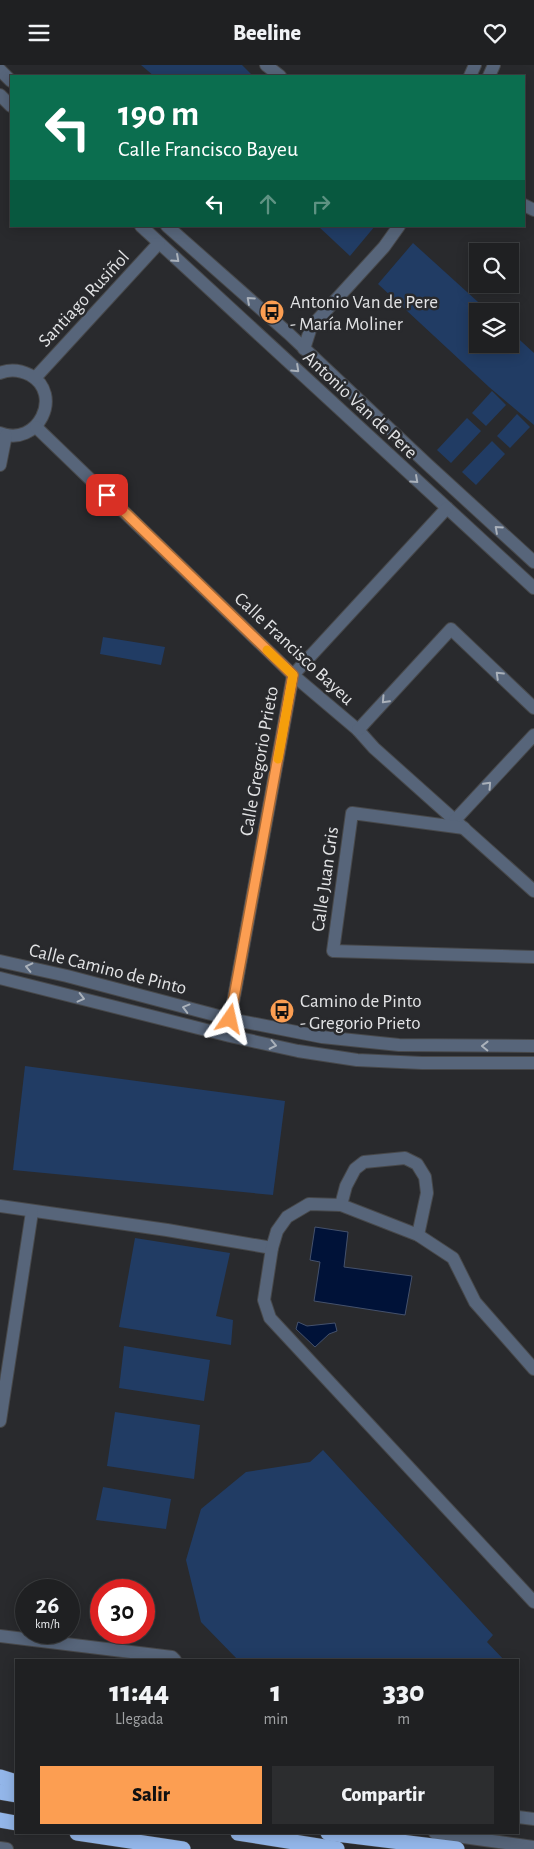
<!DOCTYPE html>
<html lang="es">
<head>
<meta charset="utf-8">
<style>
  :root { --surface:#1f2022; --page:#2c2d2f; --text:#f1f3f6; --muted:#a1a3a5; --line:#3c3e40; --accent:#fc9e52 }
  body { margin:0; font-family:"Alegreya Sans",sans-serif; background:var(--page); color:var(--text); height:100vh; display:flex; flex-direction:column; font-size:19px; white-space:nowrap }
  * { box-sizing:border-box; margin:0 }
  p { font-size:16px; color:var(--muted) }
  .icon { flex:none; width:28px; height:28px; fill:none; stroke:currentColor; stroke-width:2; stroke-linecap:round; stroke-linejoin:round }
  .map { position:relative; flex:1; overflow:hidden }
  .drawer { position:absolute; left:15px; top:1594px; width:504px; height:175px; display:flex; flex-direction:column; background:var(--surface); border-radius:0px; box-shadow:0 2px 12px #0003,0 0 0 1px var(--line) }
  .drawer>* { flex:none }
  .guide { position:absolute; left:10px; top:10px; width:515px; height:152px; border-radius:0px; box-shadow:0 2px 12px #0003,0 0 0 1px var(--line); background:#0b6e4f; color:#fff; overflow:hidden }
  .tools { position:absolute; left:469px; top:178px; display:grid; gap:10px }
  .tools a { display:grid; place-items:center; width:50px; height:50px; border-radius:0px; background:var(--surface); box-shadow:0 2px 12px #0003,0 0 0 1px var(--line); font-size:25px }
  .speed { position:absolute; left:15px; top:1514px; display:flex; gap:10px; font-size:25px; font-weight:700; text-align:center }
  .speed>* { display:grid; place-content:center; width:65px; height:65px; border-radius:50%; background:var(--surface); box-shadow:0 2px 12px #0003,0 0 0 1px var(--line); line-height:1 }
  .speed small { font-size:12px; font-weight:400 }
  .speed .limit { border:8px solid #d22; background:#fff; color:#111 }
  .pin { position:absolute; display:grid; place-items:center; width:42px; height:42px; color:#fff; margin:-21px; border-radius:10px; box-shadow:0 2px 8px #0006 }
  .me { position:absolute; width:55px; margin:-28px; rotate:11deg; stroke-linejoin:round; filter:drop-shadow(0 0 4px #0008) }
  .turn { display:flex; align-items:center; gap:18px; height:105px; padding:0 25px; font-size:22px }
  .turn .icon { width:65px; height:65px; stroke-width:2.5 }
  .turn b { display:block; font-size:35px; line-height:42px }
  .lanes { display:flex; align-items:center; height:48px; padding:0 25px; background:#0003; justify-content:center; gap:25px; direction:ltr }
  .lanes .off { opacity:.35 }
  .eta { display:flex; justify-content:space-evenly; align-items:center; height:85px; text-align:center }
  .eta b { font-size:30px; font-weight:800; line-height:35px }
  .primary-button { display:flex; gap:10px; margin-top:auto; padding:10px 25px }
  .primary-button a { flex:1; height:58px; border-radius:0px; background:var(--accent); color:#111; font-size:20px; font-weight:800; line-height:58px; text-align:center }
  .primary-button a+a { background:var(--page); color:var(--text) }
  header { display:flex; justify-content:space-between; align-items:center; height:65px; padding:0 25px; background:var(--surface); font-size:22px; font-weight:800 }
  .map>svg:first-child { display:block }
  .green { fill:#213c64 }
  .water { fill:#001238; stroke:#44516c }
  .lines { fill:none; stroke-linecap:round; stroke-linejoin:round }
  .minor-casing { stroke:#47484a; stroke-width:14 }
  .motorway-casing { stroke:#47484a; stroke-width:16 }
  .minor { stroke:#57657a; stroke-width:12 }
  .motorway { stroke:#93b6e9; stroke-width:15 }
  .oneway { stroke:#aab1ba }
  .route-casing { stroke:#a46735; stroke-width:12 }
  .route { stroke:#fc9e52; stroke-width:9 }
  .slow { stroke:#f59e0b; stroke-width:9 }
  .labels { text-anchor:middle; stroke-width:5; stroke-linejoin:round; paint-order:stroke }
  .street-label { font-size:19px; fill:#e2e3e5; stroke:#292a2d }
  .poi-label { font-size:19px; fill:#e2e3e5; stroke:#292a2d; text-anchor:start }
</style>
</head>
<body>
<header><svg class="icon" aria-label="menu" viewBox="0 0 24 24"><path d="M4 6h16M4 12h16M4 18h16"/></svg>Beeline<svg class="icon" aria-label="heart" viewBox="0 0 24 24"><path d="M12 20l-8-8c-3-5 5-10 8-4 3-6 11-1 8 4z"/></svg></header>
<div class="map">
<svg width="534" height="1784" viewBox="0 0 534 1784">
  <rect width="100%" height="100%" fill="#292a2d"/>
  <g class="green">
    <path d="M141 0H242L253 11H154Z"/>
    <path d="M318 161H375L350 191Z"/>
    <path d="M413 178 488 246H478V279H510V266L534 288V360L489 322 378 219Z"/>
    <path d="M492 326 506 340 486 361 472 348Z"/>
    <path d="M517 349 530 362 510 383 497 371Z"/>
    <path d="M467 353 481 366 451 398 437 385Z"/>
    <path d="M492 376 505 389 476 420 462 407Z"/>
    <path d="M103 572 165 582 161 600 100 589Z"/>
    <path d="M25 1001 285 1036 273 1130 13 1105Z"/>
    <path d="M135 1173 230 1188 216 1251 233 1255 231 1280 119 1262Z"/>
    <path d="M124 1281 210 1295 204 1336 119 1323Z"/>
    <path d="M115 1347 200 1360 194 1414 107 1401Z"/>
    <path d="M323 1385 493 1570 487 1577 504 1595H238L201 1557 186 1495 201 1444 246 1407 310 1397Z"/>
    <path d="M103 1422 171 1434 166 1464 96 1455Z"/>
  </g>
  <g class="water">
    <path d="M315 1162 348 1167 344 1202 412 1211 405 1250 314 1236 320 1197 310 1195Z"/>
    <path d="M298 1257 307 1261 335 1258 337 1266 329 1269 315 1282 296 1264Z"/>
  </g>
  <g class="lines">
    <defs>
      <g id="minor">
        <path d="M266 0 280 11"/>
        <path d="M0 5 11 16"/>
        <path d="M470 11 475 0"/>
        <path d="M489 11 494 0"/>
        <path d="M0 30 11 41"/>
        <path d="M524 140 534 145"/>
        <path d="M141 161 534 523"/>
        <path d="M167 161 288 268 427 399 534 497"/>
        <path d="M304 284 311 262 384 182 399 161"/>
        <path d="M0 308C10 304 20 305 30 310 64 329 38 383 0 368"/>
        <path d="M35 313 159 178"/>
        <path d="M36 362 293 610 358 665 374 683 534 826"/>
        <path d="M0 400 6 370"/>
        <path d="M358 665 451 564 534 643"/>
        <path d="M455 755 534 670"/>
        <path d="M464 763 352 748 333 886 534 892"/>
        <path d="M0 896 67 911 230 954 322 972 399 980 534 981"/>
        <path d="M0 913 230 971 298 986 357 995 422 998H534"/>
        <path d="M230 954 293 610 447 443"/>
        <path d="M341 1140 346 1121 355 1104 364 1097 405 1093 417 1099 425 1112 427 1128 418 1170"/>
        <path d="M0 1141 167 1165 272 1183"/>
        <path d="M534 1304 475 1237 453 1193 418 1170 341 1140 309 1139 287 1152 277 1166 272 1183 264 1235 270 1253 534 1537"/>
        <path d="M0 1356 32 1147"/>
        <path d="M0 1571 172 1592 175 1595"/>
        <path d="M518 1752 534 1754"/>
        <path d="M435 1768 534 1782"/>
        <path d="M0 1783 7 1784"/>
      </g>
      <g id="motorway">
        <path d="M0 1712 16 1717"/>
        <path d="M0 1727 16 1730"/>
        <path d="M0 1755 16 1758"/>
        <path d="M77 1768 183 1784"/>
        <path d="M238 1768 337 1784"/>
        <path d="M328 1768 457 1784"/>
      </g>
    </defs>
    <use href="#minor" class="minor-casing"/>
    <use href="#motorway" class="motorway-casing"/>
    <use href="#minor" class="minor"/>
    <use href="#motorway" class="motorway"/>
  </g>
  <defs><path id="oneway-chevron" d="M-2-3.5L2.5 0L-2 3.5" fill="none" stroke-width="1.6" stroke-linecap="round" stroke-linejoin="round" transform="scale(1.25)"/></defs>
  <g class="oneway">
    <use href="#oneway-chevron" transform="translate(176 194) rotate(42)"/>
    <use href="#oneway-chevron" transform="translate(250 235) rotate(-138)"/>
    <use href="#oneway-chevron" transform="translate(296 304) rotate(43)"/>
    <use href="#oneway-chevron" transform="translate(415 415) rotate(42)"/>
    <use href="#oneway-chevron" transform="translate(498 464) rotate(-138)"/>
    <use href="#oneway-chevron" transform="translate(499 610) rotate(-136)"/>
    <use href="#oneway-chevron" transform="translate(385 635) rotate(133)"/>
    <use href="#oneway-chevron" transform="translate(488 720) rotate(-47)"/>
    <use href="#oneway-chevron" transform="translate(29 902) rotate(-167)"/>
    <use href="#oneway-chevron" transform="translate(81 933) rotate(14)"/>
    <use href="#oneway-chevron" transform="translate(186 943) rotate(-165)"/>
    <use href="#oneway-chevron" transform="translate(273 980) rotate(12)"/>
    <use href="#oneway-chevron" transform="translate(485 981) rotate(-179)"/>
  </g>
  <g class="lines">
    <defs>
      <path id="route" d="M107 430 293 610 230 954"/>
    </defs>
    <use href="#route" class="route-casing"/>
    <use href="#route" class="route"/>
    <path class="slow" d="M267 585 293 610 278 694"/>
  </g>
  <defs>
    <symbol id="bus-disc" viewBox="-11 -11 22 22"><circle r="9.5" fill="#fc9e52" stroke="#292a2d"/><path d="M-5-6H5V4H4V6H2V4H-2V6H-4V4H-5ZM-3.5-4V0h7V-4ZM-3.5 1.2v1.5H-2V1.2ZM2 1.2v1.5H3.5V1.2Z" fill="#111"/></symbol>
  </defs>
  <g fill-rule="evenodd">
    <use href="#bus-disc" x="258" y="233" width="28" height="28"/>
    <use href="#bus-disc" x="268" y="932" width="28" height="28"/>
  </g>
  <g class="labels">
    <g class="street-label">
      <text transform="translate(83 233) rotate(-47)" y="7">Santiago Rusiñol</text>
      <text transform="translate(361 339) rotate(43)" y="7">Antonio Van de Pere</text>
      <text transform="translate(295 583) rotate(43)" y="7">Calle Francisco Bayeu</text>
      <text transform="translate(258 696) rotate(-80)" y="7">Calle Gregorio Prieto</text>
      <text transform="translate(324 814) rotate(-82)" y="7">Calle Juan Gris</text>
      <text transform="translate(108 903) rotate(14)" y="7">Calle Camino de Pinto</text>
    </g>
    <g class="poi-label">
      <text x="290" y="243">Antonio Van de Pere<tspan x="290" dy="22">- María Moliner</tspan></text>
      <text x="300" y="942">Camino de Pinto<tspan x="300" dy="22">- Gregorio Prieto</tspan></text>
    </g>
  </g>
</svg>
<div class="tools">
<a><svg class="icon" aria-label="search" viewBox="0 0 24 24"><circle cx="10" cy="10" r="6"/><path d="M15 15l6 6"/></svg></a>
<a><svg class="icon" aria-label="layers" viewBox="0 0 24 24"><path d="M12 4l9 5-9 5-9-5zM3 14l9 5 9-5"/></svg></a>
</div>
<div class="speed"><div>26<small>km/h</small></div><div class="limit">30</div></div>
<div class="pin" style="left:107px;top:430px;background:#d93025"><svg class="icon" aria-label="arrive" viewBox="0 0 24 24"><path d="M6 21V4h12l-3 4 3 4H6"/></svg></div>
<svg class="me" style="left:230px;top:954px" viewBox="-20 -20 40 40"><path d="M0-17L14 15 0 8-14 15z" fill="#fc9e52" stroke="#fff" stroke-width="4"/></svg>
<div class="guide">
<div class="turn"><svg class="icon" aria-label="left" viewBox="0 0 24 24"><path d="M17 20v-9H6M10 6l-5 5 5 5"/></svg><div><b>190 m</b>Calle Francisco Bayeu</div></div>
<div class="lanes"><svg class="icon" aria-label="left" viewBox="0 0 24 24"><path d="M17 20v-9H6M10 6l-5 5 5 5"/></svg><svg class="icon off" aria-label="ahead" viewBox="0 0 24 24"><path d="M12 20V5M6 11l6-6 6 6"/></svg><svg class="icon off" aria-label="right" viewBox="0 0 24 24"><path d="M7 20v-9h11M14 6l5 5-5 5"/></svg></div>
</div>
<section class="drawer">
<div class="eta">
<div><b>11:44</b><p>Llegada</p></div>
<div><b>1</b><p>min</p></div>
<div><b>330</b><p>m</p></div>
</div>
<div class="primary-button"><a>Salir</a><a>Compartir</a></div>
</section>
</div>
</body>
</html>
